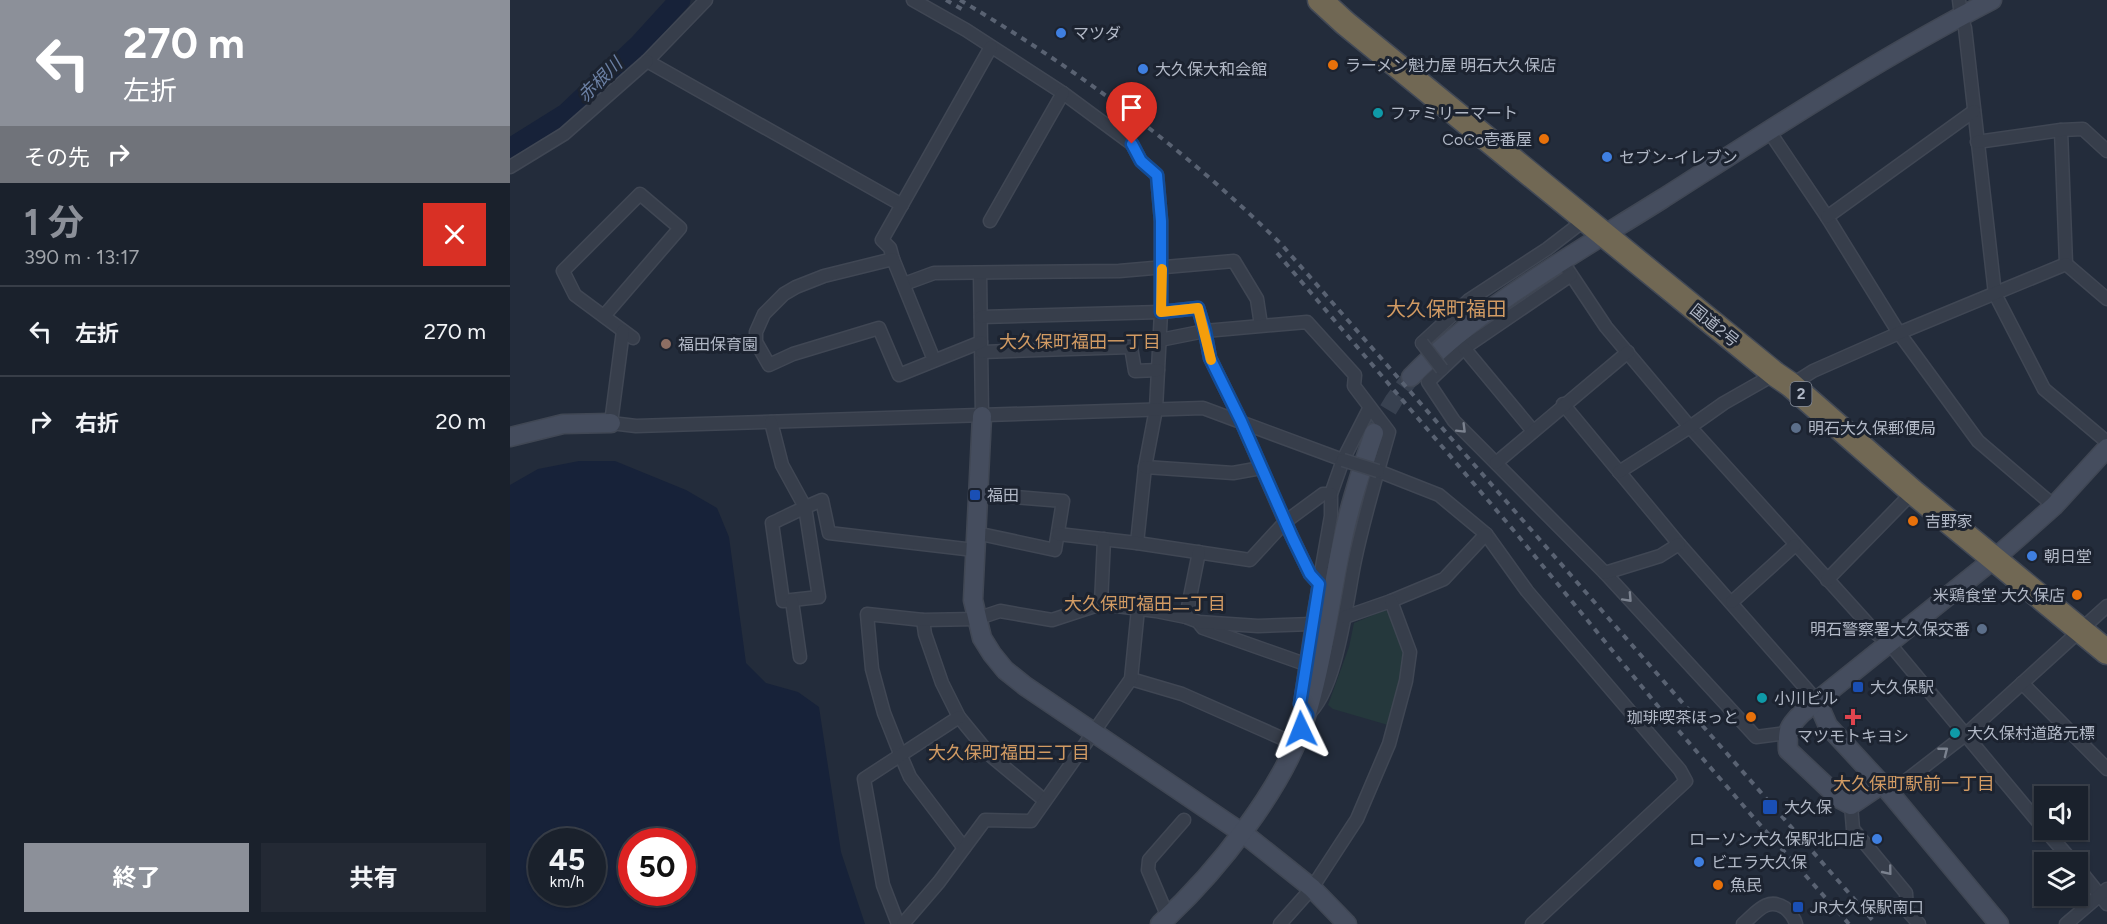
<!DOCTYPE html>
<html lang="ja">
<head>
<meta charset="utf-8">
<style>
  :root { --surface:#1a212c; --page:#232934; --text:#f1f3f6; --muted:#9fa3a9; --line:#383e48; --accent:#8c9099 }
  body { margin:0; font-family:Figtree,"Noto Sans JP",sans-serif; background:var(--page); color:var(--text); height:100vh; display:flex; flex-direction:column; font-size:22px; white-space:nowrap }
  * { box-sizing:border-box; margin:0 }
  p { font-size:20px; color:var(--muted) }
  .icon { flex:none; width:33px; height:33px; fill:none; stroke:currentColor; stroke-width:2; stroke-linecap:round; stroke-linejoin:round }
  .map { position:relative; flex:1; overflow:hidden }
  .sheet { display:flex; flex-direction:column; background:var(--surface); width:510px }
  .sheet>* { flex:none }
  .guide { background:#8c9099; color:#fff; overflow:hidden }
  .controls { position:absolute; left:1524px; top:786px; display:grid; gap:12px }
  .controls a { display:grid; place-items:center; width:54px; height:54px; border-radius:0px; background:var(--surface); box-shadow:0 2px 4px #0004,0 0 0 2px var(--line); font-size:30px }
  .speed { position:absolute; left:18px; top:828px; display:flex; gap:12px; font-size:30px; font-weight:700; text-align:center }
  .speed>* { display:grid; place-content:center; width:78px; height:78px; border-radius:50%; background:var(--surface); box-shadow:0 2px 4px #0004,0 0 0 2px var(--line); line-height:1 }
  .speed small { font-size:15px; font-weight:400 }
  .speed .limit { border:9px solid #d22; background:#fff; color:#111 }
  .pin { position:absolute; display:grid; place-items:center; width:51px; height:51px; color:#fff; margin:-62px -26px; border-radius:50% 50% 50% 0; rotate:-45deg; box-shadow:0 0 6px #0007 }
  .pin .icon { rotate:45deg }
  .me { position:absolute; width:66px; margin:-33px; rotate:358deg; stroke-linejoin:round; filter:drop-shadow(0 0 4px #0008) }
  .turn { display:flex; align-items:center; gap:21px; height:126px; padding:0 24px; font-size:27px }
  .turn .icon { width:78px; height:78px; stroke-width:2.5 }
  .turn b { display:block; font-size:42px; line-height:51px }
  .then { display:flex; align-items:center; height:57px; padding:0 24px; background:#0003; gap:12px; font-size:22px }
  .round { display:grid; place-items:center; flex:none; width:63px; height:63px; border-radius:0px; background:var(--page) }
  .overview { display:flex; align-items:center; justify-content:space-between; height:102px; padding:0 24px }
  h1 { font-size:36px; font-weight:700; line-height:45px; color:var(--accent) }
  .primary-button { display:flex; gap:12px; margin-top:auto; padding:12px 24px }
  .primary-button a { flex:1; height:69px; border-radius:0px; background:var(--accent); color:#fff; font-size:24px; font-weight:700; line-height:69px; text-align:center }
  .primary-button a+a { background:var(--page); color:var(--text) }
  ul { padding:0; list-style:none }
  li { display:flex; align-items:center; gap:18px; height:90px; padding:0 24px; border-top:2px solid var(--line) }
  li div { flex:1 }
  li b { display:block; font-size:22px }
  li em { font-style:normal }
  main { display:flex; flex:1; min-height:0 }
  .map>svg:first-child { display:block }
  .green { fill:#25383c }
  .water { fill:#172239; fill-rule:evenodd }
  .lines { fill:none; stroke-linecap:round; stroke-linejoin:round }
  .river { stroke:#172239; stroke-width:21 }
  .secondary-tunnel { stroke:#384150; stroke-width:18; stroke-dasharray:18 9; stroke-linecap:butt }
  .street-casing { stroke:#404754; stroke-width:15 }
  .secondary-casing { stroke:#404754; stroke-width:21 }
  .highway-casing { stroke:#424956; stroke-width:27 }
  .street { stroke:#373e4b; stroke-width:12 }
  .secondary { stroke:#454d5e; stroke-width:18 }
  .highway { stroke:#716854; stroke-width:24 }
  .rail { stroke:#596272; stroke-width:4; stroke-dasharray:6 6; stroke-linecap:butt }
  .street-bridge-casing { stroke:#404754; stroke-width:15; stroke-linecap:butt }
  .street-bridge { stroke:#373e4b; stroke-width:12 }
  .oneway { stroke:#7b828f }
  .route-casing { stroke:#114b97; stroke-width:15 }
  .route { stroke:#1a73e8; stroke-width:10 }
  .slow { stroke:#f59e0b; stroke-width:10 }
  .shop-dot { fill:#3f7fe0; stroke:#1c2330; stroke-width:2 }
  .food-dot { fill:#e8710a; stroke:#1c2330; stroke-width:2 }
  .culture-dot { fill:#0f9aa8; stroke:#1c2330; stroke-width:2 }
  .education-dot { fill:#8d6e63; stroke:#1c2330; stroke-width:2 }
  .service-dot { fill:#5c6f8a; stroke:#1c2330; stroke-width:2 }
  .transit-dot { fill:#1a4fb4; stroke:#1c2330; stroke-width:2 }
  .health-dot { fill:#e0444e; stroke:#1c2330; stroke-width:2 }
  .labels { text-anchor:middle; stroke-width:6; stroke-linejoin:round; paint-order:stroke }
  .shield { fill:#1c2330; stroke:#858c9a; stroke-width:1.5 }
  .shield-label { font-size:15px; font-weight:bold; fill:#b2b9c7 }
  .poi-label { font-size:16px; fill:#b2b9c7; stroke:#1c2330; text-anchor:start }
  .street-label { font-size:16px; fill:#b2b9c7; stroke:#1c2330 }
  .water-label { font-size:18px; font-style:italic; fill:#6c81a5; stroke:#1c2330 }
  .neighbourhood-label { font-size:18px; fill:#d29b63; stroke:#1c2330 }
  .quarter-label { font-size:20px; fill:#d29b63; stroke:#1c2330 }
</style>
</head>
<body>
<main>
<section class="sheet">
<div class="guide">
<div class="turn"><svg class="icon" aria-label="left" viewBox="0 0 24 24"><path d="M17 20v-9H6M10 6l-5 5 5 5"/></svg><div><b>270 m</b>左折</div></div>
<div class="then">その先<svg class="icon" aria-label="right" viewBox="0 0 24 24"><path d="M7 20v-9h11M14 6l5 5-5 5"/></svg></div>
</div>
<div class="overview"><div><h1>1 分</h1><p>390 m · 13:17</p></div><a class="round" style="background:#d93025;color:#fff"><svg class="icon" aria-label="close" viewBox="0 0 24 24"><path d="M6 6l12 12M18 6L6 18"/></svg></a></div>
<ul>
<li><svg class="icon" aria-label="left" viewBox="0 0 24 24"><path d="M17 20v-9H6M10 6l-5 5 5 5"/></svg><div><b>左折</b></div><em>270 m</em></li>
<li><svg class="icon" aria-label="right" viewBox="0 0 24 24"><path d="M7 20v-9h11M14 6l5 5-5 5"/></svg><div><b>右折</b></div><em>20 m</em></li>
</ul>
<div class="primary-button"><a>終了</a><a>共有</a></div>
</section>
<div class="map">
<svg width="1597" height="924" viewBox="0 0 1597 924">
  <rect width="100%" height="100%" fill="#232c3b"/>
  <path class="green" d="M875 610 880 613 896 650 888 691 878 725 823 709 818 705 839 647 844 623Z"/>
  <path class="water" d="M69 461H105L176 490 207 508 219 537 236 663 256 683 288 692 309 707 331 852 355 924H0V485L28 469ZM32 842H82V892H32ZM122 842H172V892H122Z"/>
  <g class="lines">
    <path class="river" d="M0 149 56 114 128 46 170 0"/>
    <path class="secondary-tunnel" d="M864 433 884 400 901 377"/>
    <defs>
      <g id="street">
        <path d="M196 0 137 61 392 205"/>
        <path d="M403 0 456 30 553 93 622 144 631 161 647 175 651 221V312L646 409 635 467 627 543"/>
        <path d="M1449 0 1451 16 1455 28 1485 294 1534 389 1597 442"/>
        <path d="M1551 130 1556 264"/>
        <path d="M1259 131 1317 217 1389 333 1468 441 1544 506"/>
        <path d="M1467 142 1551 130 1573 129 1597 151"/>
        <path d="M0 167 54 134 137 61"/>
        <path d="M1317 217 1464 111"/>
        <path d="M480 221 553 93"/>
        <path d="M383 259 380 248 372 240 481 47"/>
        <path d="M1052 261 1096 327 1180 427 1367 634 1379 643 1534 829"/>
        <path d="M470 273 472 416"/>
        <path d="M1061 275 954 348 918 382 944 421 1095 573 1246 737 1277 733"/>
        <path d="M394 284 424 273 609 271 724 261 747 299 751 325"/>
        <path d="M94 316 170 228 130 194 53 271 65 295 123 338"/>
        <path d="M471 317 651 312 688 308 695 331 700 358 731 421 775 522 800 574 809 584"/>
        <path d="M113 331 101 423 126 426 693 408 833 460"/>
        <path d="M650 340 695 331 797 322 845 375 844 386 879 432C867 474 854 517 845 560 837 597 827 692 797 715L790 704 802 624 821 516V494L833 460 860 407"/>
        <path d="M912 343 959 300 1037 249 1076 219"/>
        <path d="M954 348 1023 431"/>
        <path d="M472 352 621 347 625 371 648 370"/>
        <path d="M424 360 383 259 314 276 286 287 274 294 254 314 246 332V342L259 365 283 354 369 328 389 375 471 342"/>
        <path d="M1281 385 1303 371 1389 333 1556 264 1597 299"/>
        <path d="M1053 404 1169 544 1307 701"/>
        <path d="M261 422 272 465 295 507 309 597 273 601 262 523C279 515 295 507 312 500L319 533 464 550"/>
        <path d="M986 463 1118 352"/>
        <path d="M635 467 723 473 751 468"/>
        <path d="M868 471 929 495 976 534 1017 591 1170 770 1176 781 1022 924"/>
        <path d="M1109 472 1180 427 1214 403 1265 374"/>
        <path d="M466 533 545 550 553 501 468 494"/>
        <path d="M548 534 627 543 740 560 775 522 813 494H821"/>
        <path d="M1095 573 1150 556 1169 544"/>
        <path d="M1317 580 1403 492"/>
        <path d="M282 601 290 657"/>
        <path d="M1222 602 1285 545"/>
        <path d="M591 604 594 539"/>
        <path d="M676 617 689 552"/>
        <path d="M835 617 881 601 934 579 976 534"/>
        <path d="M413 620 415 634 432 683 449 717 481 756 534 800"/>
        <path d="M689 623 693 628 795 664"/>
        <path d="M621 679 672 694 785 744"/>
        <path d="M1512 683 1597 769"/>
        <path d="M1380 793 1455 735 1597 606"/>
        <path d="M1341 805 1343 829 1396 893 1397 910 1409 924"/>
        <path d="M1535 830 1563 862"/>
        <path d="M454 848 400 777 391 756 374 713 362 669 357 614 413 620 466 619 490 611 542 620 591 604 646 611 676 617 689 622 748 626 802 624"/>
        <path d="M1568 868 1597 904"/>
        <path d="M658 917 638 870 639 860 674 820"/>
        <path d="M388 924 373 885 354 779 449 717"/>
        <path d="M393 924 429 882 475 820 521 821 621 679 628 609"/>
        <path d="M770 924 802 888 847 819 879 744 896 681 900 652 881 601"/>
        <path d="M1233 924C1246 913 1257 896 1275 908 1281 913 1284 917 1286 924"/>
        <path d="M1556 924 1597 889"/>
      </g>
      <g id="secondary">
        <path d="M901 377C973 304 1066 253 1152 199 1260 130 1368 59 1482 0"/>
        <path d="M472 416 463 600 472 638 482 654 495 670 515 686 738 837 802 888 837 924"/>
        <path d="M0 437 53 424 101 423"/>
        <path d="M1307 701 1318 726 1380 793 1489 924"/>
        <path d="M1372 784 1341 805 1330 799 1278 750C1277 730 1278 727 1292 713L1484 559 1544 506 1597 448"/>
        <path d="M650 924C705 874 777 785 797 713 815 653 821 590 835 529 842 497 853 465 864 433"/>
      </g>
      <path id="highway" d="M810 0 835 23 1265 374 1281 385 1403 492 1597 652"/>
    </defs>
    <use href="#street" class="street-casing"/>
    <use href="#secondary" class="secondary-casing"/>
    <use href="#highway" class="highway-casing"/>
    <use href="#street" class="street"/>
    <use href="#secondary" class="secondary"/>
    <use href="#highway" class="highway"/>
    <g class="rail">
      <path d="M436 0 455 11"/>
      <path d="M450 0C567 69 675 149 772 245L1366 924"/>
      <path d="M767 253 1005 532 1156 716 1244 818 1339 924"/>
    </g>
    <defs>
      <g id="street-bridge">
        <path d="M912 343 932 369"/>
        <path d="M833 460 868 471"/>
      </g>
    </defs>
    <use href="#street-bridge" class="street-bridge-casing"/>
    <use href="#street-bridge" class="street-bridge"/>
  </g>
  <defs><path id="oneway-chevron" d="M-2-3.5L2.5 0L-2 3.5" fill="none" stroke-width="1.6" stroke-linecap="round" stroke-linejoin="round" transform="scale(1.5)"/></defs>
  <g class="oneway">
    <use href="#oneway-chevron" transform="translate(952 429) rotate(45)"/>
    <use href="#oneway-chevron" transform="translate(1118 598) rotate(47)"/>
    <use href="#oneway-chevron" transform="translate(1434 751) rotate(-38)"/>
    <use href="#oneway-chevron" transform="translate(1378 871) rotate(51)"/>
  </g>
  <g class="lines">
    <defs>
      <path id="route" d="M622 144 631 161 647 175 651 221V312L688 308 695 331 700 358 731 421 783 539 800 574 809 584 790 704 797 715 791 729"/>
    </defs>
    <use href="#route" class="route-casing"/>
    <use href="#route" class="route"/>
    <path class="slow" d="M652 269 651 312 688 308 701 360"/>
  </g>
  <g class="shop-dot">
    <circle cx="551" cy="33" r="6"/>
    <circle cx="633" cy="69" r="6"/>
    <circle cx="1097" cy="157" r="6"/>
    <circle cx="1522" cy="556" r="6"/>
    <circle cx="1367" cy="839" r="6"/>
    <circle cx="1189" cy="862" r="6"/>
  </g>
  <g class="food-dot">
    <circle cx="823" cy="65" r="6"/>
    <circle cx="1034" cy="139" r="6"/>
    <circle cx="1403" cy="521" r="6"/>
    <circle cx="1567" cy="595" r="6"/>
    <circle cx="1241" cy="717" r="6"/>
    <circle cx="1208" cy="885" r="6"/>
  </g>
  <g class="culture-dot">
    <circle cx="868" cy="113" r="6"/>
    <circle cx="1252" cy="698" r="6"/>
    <circle cx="1445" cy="733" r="6"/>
  </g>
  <circle class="education-dot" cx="156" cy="344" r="6"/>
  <g class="service-dot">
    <circle cx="1286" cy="428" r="6"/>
    <circle cx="1472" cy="629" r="6"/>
  </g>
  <g class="transit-dot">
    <rect x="459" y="489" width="12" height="12" rx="3"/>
    <rect x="1342" y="681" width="12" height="12" rx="3"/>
    <rect x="1252" y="799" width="16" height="16" rx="3"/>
    <rect x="1282" y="901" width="12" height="12" rx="3"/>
  </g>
  <path class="health-dot" d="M1340 708h6v6h6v6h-6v6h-6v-6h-6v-6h6z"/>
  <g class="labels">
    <rect class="shield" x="1280.5" y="382" width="21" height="24" rx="4.5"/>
    <g class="shield-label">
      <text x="1291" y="399">2</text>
    </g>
    <g class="poi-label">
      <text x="563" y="39">マツダ</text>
      <text x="835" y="71">ラーメン魁力屋 明石大久保店</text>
      <text x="645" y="75">大久保大和会館</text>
      <text x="880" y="119">ファミリーマート</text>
      <text x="1022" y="145" text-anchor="end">CoCo壱番屋</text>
      <text x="1109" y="163">セブン-イレブン</text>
      <text x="168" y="350">福田保育園</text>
      <text x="1298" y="434">明石大久保郵便局</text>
      <text x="477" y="501">福田</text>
      <text x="1415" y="527">吉野家</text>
      <text x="1534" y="562">朝日堂</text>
      <text x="1555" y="601" text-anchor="end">米鶏食堂 大久保店</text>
      <text x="1460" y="635" text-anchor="end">明石警察署大久保交番</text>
      <text x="1360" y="693">大久保駅</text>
      <text x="1264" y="704">小川ビル</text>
      <text x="1229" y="723" text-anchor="end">珈琲喫茶ほっと</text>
      <text x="1457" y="739">大久保村道路元標</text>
      <text x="1343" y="742" text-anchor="middle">マツモトキヨシ</text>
      <text x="1274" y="813">大久保</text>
      <text x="1355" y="845" text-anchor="end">ローソン大久保駅北口店</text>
      <text x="1201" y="868">ビエラ大久保</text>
      <text x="1220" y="891">魚民</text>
      <text x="1300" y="913">JR大久保駅南口</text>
    </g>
    <g class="street-label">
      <text transform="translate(1205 325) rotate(39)" y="6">国道2号</text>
    </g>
    <g class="water-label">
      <text transform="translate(90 80) rotate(-45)" y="6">赤根川</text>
    </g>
    <g class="neighbourhood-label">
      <text x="570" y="348">大久保町福田一丁目</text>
      <text x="635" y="610">大久保町福田二丁目</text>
      <text x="499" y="759">大久保町福田三丁目</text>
      <text x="1404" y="790">大久保町駅前一丁目</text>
    </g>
    <g class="quarter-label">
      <text x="936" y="316">大久保町福田</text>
    </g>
  </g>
</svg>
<div class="controls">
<a><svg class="icon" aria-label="sound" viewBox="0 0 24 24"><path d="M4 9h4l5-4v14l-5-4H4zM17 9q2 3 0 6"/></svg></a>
<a><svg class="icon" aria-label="layers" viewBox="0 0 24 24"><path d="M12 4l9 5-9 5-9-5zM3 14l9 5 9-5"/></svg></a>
</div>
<div class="speed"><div>45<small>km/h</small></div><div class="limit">50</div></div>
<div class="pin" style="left:622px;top:144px;background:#d93025"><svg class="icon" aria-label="arrive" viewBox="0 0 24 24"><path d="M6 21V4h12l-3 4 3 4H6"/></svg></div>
<svg class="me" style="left:791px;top:729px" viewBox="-20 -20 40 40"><path d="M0-17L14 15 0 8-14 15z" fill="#1a73e8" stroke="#fff" stroke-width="4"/></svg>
</div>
</main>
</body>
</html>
